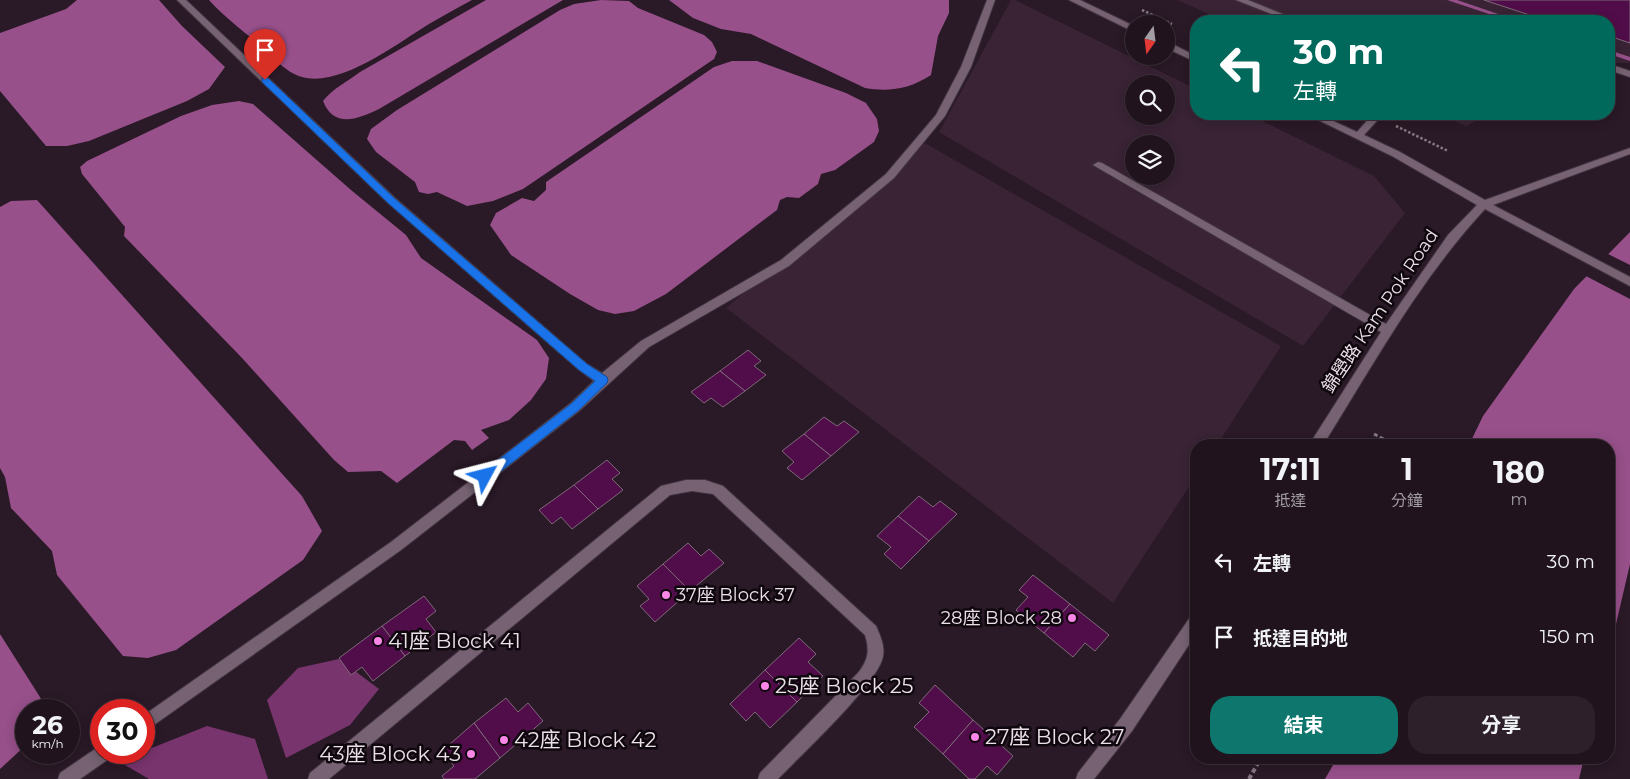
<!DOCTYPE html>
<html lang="zh-TW">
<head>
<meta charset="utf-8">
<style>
  :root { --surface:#20131d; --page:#2d202a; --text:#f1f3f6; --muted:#a29ea4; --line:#3d323b; --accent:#0f766e }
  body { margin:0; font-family:Montserrat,"Noto Sans TC",sans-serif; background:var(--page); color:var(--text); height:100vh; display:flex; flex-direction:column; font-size:19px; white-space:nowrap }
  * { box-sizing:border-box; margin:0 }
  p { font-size:16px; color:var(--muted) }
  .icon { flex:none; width:28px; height:28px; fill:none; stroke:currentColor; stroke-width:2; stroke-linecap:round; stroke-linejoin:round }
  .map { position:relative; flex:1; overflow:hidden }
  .side { position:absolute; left:1190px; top:439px; width:425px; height:325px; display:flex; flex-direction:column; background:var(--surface); border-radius:20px; box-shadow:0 2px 12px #0003,0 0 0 1px var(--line) }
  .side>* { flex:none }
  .guide { position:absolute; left:1190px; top:15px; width:425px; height:105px; border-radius:20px; box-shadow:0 2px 12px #0003,0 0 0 1px var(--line); background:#00695c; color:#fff; overflow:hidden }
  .needle { width:32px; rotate:194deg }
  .buttons { position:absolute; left:1125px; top:15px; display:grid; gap:10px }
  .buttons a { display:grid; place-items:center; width:50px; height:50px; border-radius:50%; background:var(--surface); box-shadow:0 2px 12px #0003,0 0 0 1px var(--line); font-size:25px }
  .speed { position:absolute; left:15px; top:699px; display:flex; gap:10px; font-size:25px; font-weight:700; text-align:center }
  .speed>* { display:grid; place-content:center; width:65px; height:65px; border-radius:50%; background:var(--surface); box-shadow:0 2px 12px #0003,0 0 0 1px var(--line); line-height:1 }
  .speed small { font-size:12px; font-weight:400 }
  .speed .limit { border:8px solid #d22; background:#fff; color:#111 }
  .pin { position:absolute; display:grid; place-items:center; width:42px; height:42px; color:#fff; margin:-51px -21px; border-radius:50% 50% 50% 0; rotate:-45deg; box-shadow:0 0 5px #0007 }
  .pin .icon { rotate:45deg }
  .me { position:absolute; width:55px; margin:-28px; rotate:52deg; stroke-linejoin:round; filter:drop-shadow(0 0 4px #0008) }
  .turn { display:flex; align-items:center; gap:18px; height:105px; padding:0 20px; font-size:22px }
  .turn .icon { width:65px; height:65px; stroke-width:2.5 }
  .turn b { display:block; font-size:35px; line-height:42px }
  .eta { display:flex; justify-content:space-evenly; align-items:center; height:85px; text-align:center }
  .eta b { font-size:30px; font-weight:700; line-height:35px }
  .button { display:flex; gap:10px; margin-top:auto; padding:10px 20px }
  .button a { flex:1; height:58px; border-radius:20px; background:var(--accent); color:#fff; font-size:20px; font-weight:700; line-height:58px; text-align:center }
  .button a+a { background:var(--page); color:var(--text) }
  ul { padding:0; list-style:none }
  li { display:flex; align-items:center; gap:15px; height:75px; padding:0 20px }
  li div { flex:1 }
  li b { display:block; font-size:19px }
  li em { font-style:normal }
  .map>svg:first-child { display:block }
  .built { fill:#392335; fill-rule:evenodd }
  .forest { fill:#78346d }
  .water { fill:#97508a }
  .pier { fill:#2a1927 }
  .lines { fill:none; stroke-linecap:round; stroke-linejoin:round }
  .stream { fill:#97508a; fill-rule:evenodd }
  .building { fill:#510d49; stroke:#7e6979 }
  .minor-casing { stroke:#423440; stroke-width:2 }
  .path-far2 { stroke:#867783; stroke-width:2.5; stroke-dasharray:2.5 2; stroke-linecap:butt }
  .path-far1 { stroke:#867783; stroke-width:3; stroke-dasharray:4 2.5; stroke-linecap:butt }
  .path { stroke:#867783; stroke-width:4; stroke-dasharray:4.5 3; stroke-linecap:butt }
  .minor { fill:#766272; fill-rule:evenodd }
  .route { fill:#1a73e8; stroke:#114b97 }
  .poi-dot { fill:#fa87e7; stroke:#0e070d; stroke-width:2 }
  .labels { text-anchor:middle; stroke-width:5; stroke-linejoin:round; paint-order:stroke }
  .street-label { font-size:18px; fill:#ebdfe8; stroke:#0e070d }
  .poi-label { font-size:18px; fill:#ebdfe8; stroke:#0e070d; text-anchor:start }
  .near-poi-label { font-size:21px; fill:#ebdfe8; stroke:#0e070d; text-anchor:start }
</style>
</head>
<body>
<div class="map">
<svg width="1630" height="779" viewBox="0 0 1630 779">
  <rect width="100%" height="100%" fill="#2a1927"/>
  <g class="built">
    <path d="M1011 0H1015L1196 89V114H1248L1374 176 1405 213 1303 346 939 132ZM1134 84H1166V116H1134ZM1134 144H1166V176H1134Z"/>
    <path d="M1177 0H1630V63H1609V21H1225Z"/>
    <path d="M1437 114H1490L1466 126Z"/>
    <path d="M923 142 1281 346 1217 445H1196V476L1113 603 726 308Z"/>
  </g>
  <g class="forest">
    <path d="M339 659 379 689 350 725 286 758 267 700 298 668Z"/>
    <path d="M207 726 255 739 268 779H149L118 761 144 752V751Z"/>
  </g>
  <g class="water">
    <path d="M77 0H159L182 26 225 67 209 89 187 101 89 141 67 146H46L0 91V33L66 9Z"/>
    <path d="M209 0H472C457 8 443 16 429 24 398 43 340 88 302 77 284 72 271 54 257 43 241 29 223 16 209 0Z"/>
    <path d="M486 0H563L379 109C358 119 334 129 323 101 333 88 347 82 360 72Z"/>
    <path d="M601 0 629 1 638 8 704 35 712 42 717 52 714 59 523 189 493 201 467 206 437 192 428 194 419 192 415 182 376 152 367 139 371 129 397 110 560 10 574 4Z"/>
    <path d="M669 0H949V13L938 36 931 75C910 89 889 92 865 88L751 34 721 29 693 18Z"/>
    <path d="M732 61H757L846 93 866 103 877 119 879 131 874 142 835 170 821 174 818 184 799 198 787 197 780 200 777 210 666 294 634 311 615 314 598 310 570 294 511 255 490 225 496 213 522 198 534 201 546 190V182L714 67Z"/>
    <path d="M239 101 253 104 351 190 406 235 421 258 537 340 549 358 546 379 531 400 509 420 481 430 489 438 472 450 465 441 454 440 397 483 381 471 348 472 334 460 242 358 124 236 125 227 82 174 80 167 87 161 181 116 212 105Z"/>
    <path d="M37 200 302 496 322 531 303 560 176 650 148 658 123 656 57 575 52 551 11 508 5 477 0 468V207L11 201Z"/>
    <path d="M1630 232V564L1609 654V445H1469L1483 416 1574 289Z"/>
    <path d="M0 634 45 705 43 710H26V745L0 769Z"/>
    <path d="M1337 758H1584L1579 779H1325Z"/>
  </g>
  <path class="pier" d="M1606 253 1630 265V299L1584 275Z"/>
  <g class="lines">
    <g class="stream">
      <path d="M1447 0H1457L1519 21H1510Z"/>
      <path d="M1609 50 1630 57V61L1609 54Z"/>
    </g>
  </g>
  <g class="building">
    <path d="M1484 0H1630V43L1609 36V21H1565L1555 18 1548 21Z"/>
    <path d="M748 350 761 361 754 366 766 375 745 391 720 371Z"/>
    <path d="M720 371 745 391 723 407 711 398 704 403 691 392Z"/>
    <path d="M824 417 837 426 844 421 859 432 831 456 804 434Z"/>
    <path d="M804 434 831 456 802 480 787 468 794 462 782 451Z"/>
    <path d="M607 460 620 473 612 479 623 490 598 509 574 485Z"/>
    <path d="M574 485 598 509 572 529 561 517 552 524 539 510Z"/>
    <path d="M919 496 933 507 940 501 957 514 929 541 898 516Z"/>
    <path d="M898 516 929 541 901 569 884 554 891 547 877 536Z"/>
    <path d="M688 543 701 556 709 549 724 563 690 591 663 564Z"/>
    <path d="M663 564 690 591 655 622 640 606 649 599 637 586Z"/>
    <path d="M1033 575 1070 604 1044 633 1016 610 1028 597 1019 590Z"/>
    <path d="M424 596 436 611 426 619 436 632 405 656 382 626Z"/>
    <path d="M1070 604 1109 635 1095 651 1085 643 1073 657 1044 633Z"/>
    <path d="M382 626 405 656 373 681 362 667 351 675 339 658Z"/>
    <path d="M799 638 816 654 808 662 823 676 797 702 765 670Z"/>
    <path d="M765 670 797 702 770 728 755 712 746 721 730 704Z"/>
    <path d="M935 685 973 720 943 754 914 727 929 712 919 703Z"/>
    <path d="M506 698 518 712 528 703 543 721 500 758 474 723Z"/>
    <path d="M973 720 1013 756 997 775 987 766 975 779H969L943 754Z"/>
    <path d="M474 723 500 758 475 779H444L442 776 454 766 442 751Z"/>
  </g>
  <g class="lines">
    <defs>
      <g id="minor">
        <path d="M177 0H186L395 198 587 364 602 373 641 341 781 260 886 174 936 115 961 67 987 0H995L971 67 945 116 894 178 789 266 649 347 579 411 401 550 144 732V715L391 542 571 403 594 381 579 370 387 202Z"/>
        <path d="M1069 0H1080L1134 26V32Z"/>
        <path d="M1236 0H1248L1300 21H1289Z"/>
        <path d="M1166 41 1196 56V62L1166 48Z"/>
        <path d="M1609 64 1630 71V77L1609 70Z"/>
        <path d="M1306 114H1318L1357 132 1373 114H1383L1364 135 1400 152 1485 200 1630 148V154L1493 205 1630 277V286L1485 209C1420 279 1373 365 1323 445H1309L1381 332 1093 165 1098 162 1102 163 1386 324 1448 235 1477 205 1392 156Z"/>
        <path d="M686 480H705L723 486 876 626C880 635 885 646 883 656 879 683 800 756 778 779H758L760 773 858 673C868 660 870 651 865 635L713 494 692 491 670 495 329 779H308L310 773 661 486Z"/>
        <path d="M1196 614V634L1132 731 1094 779H1076L1078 773 1120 719 1191 616Z"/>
        <path d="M101 745V752H112L110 758 80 779H58L60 773Z"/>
      </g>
    </defs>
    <use href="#minor" class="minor-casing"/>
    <g class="path-far2">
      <path d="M1142 10 1172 24"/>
      <path d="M1396 126 1448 151"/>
    </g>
    <path class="path-far1" d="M1374 434 1395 445"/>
    <path class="path" d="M1249 779 1261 758"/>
    <use href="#minor" class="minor"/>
  </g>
  <path class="route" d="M262 78H268L394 198 587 364 607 377 608 380 607 383 579 410 490 480 485 482 481 480 479 476 481 473 571 404 595 381 579 370 388 203 262 82Z"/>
  <g class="poi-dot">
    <circle cx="666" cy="595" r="5"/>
    <circle cx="1072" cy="618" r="5"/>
    <circle cx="378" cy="641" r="5"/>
    <circle cx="765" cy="686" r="5"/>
    <circle cx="975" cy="737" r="5"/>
    <circle cx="504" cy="740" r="5"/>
    <circle cx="471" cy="754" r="5"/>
  </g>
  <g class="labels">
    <g class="street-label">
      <text transform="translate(1380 311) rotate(-56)" y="6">錦壆路 Kam Pok Road</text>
    </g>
    <g class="poi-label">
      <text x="676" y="601">37座 Block 37</text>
      <text x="1062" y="624" text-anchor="end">28座 Block 28</text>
    </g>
    <g class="near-poi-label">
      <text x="388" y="648">41座 Block 41</text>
      <text x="775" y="693">25座 Block 25</text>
      <text x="985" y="744">27座 Block 27</text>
      <text x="514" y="747">42座 Block 42</text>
      <text x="461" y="761" text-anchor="end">43座 Block 43</text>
    </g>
  </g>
</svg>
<div class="buttons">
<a><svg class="needle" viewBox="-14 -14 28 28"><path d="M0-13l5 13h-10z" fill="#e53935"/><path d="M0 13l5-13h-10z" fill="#a29ea4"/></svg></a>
<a><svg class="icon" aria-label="search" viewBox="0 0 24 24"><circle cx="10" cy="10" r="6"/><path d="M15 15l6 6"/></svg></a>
<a><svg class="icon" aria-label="layers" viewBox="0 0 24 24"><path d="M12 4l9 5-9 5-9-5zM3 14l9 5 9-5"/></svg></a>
</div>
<div class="speed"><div>26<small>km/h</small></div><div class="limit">30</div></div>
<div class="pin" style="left:265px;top:80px;background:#d93025"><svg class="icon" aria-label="arrive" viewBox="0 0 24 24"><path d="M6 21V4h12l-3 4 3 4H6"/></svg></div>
<svg class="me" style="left:485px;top:476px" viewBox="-20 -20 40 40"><path d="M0-17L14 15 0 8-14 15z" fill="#1a73e8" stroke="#fff" stroke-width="4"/></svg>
<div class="guide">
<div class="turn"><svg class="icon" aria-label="left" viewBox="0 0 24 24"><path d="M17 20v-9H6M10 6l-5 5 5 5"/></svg><div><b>30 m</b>左轉</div></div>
</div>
<section class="side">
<div class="eta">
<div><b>17:11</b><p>抵達</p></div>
<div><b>1</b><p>分鐘</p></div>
<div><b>180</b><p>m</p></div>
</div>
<ul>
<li><svg class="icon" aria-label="left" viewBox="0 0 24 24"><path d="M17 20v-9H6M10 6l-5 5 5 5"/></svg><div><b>左轉</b></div><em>30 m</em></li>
<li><svg class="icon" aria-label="arrive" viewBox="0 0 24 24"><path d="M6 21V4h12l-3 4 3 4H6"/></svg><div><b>抵達目的地</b></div><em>150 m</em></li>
</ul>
<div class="button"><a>結束</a><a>分享</a></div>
</section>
</div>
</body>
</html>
